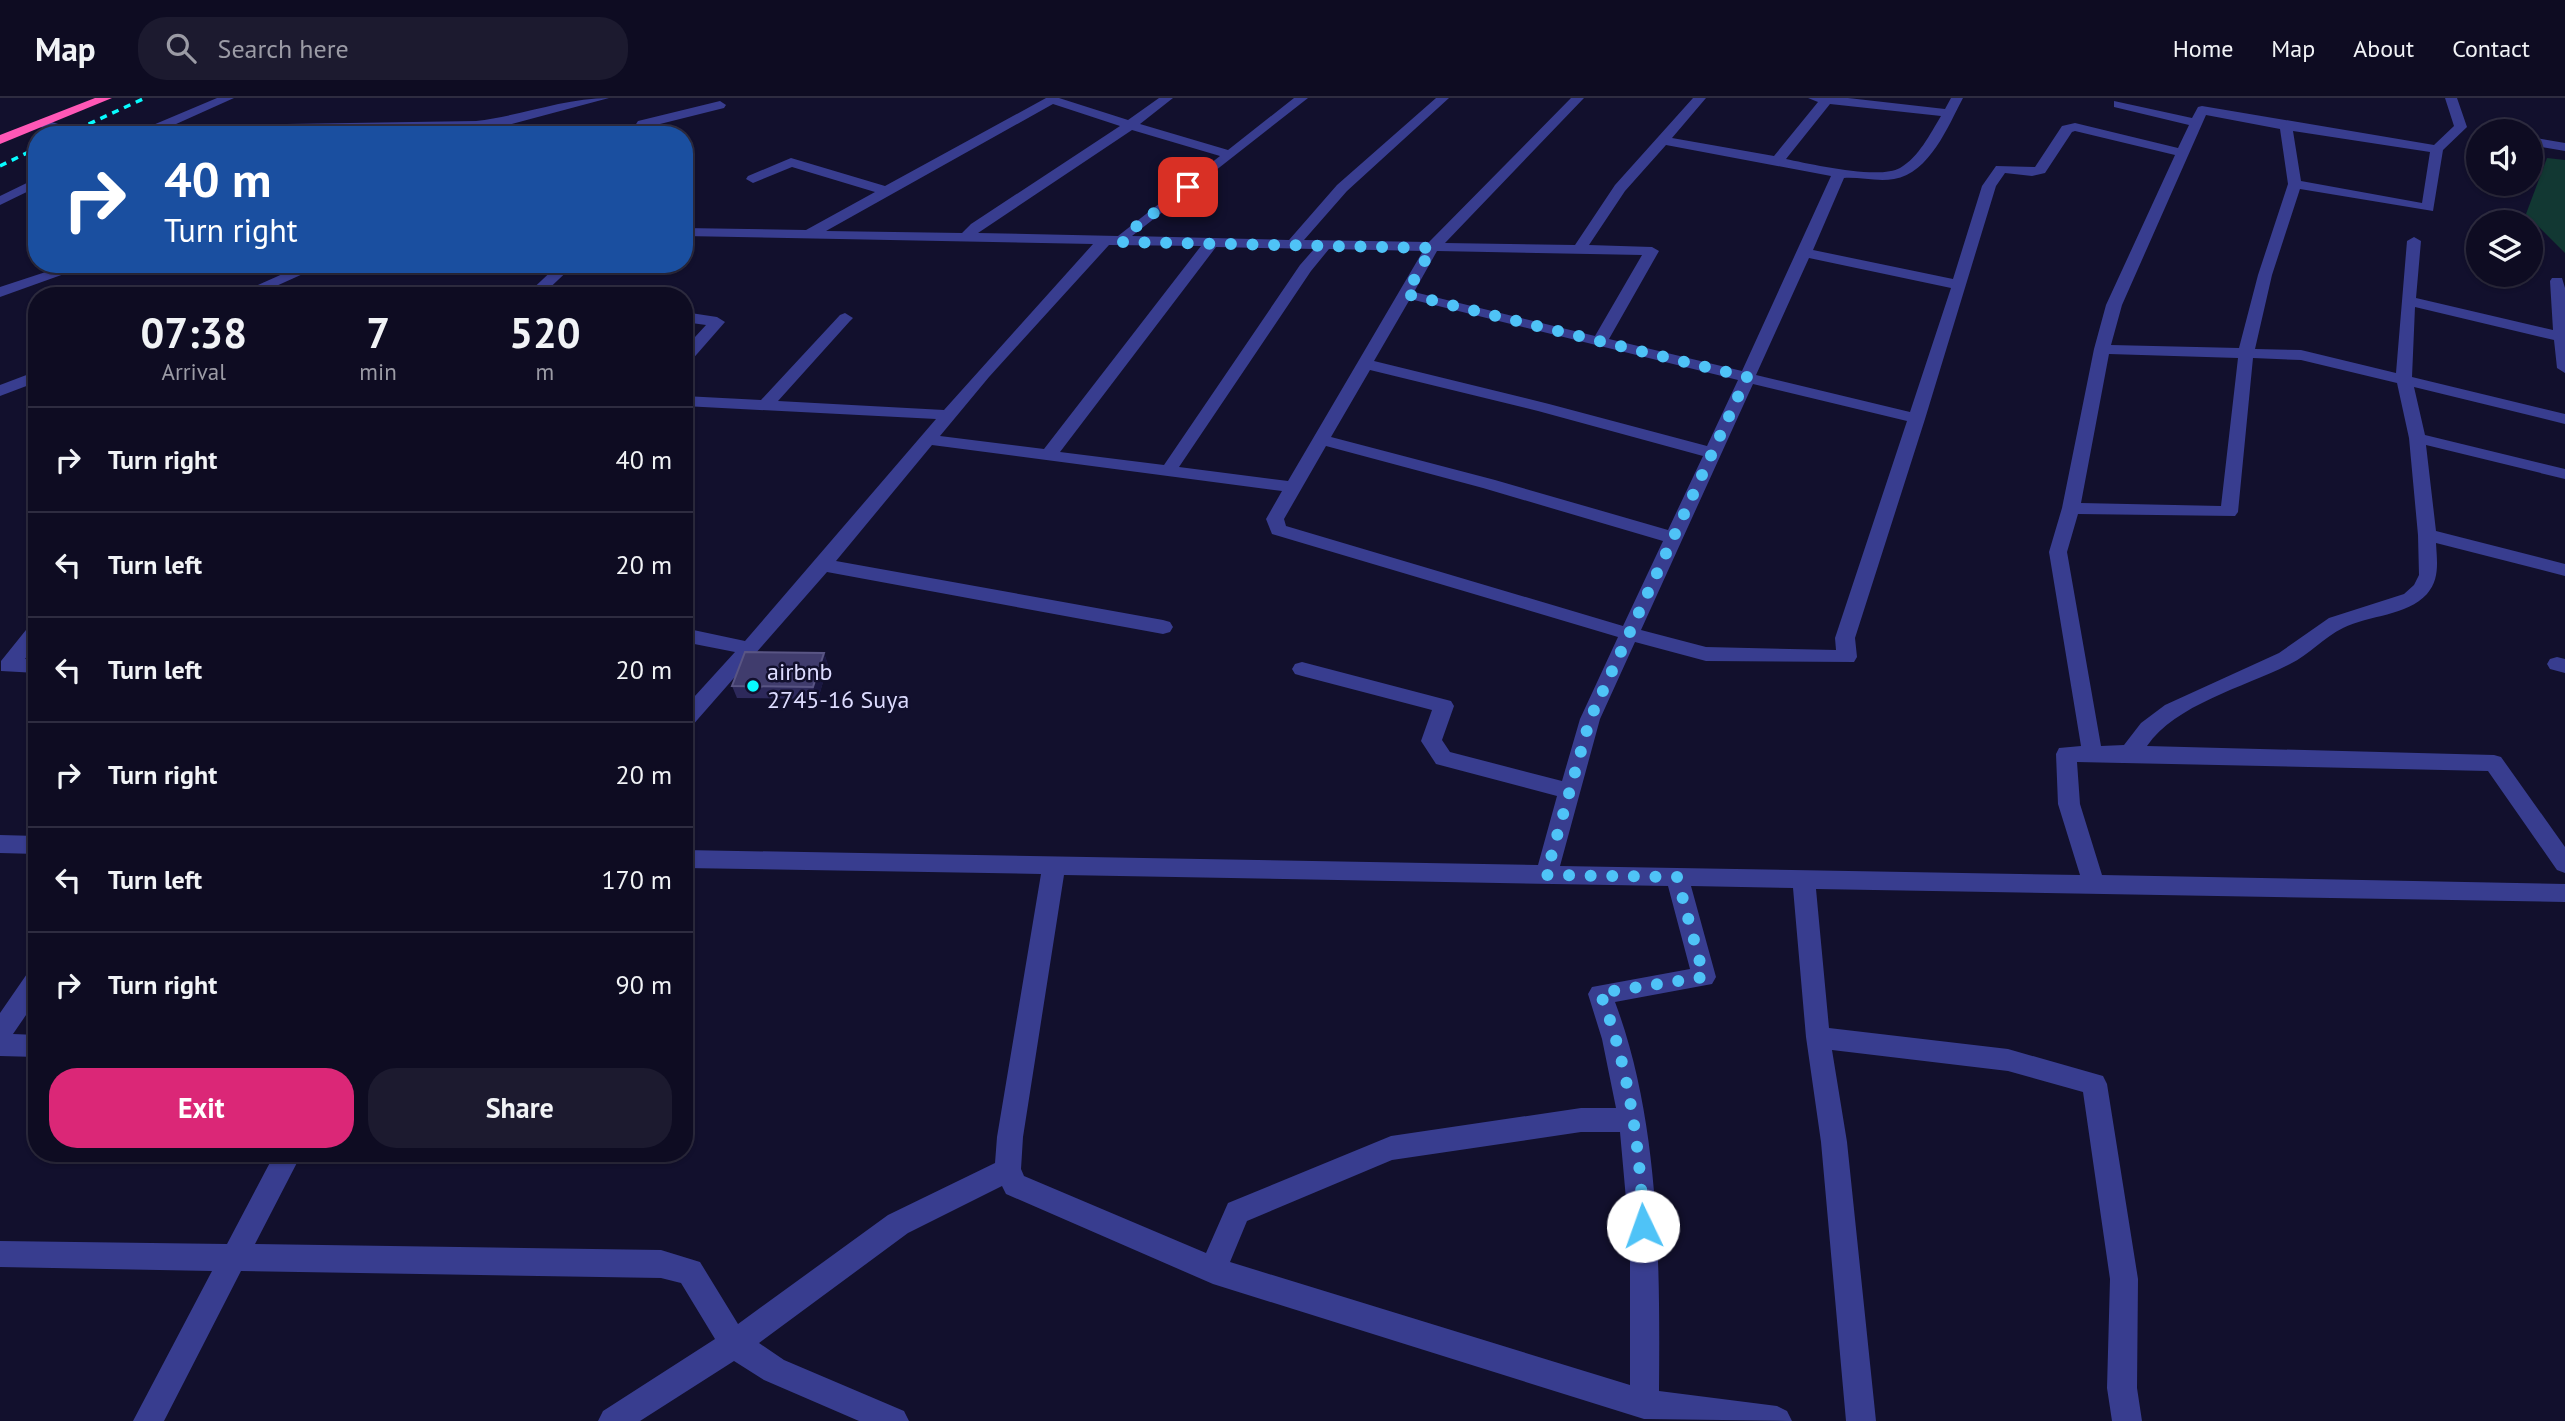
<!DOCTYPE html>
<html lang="en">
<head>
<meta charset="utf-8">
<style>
  :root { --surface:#0e0c22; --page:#1c1a2f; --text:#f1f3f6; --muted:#9b9ba5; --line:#2e2c40; --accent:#db2777 }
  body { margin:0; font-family:"PT Sans",sans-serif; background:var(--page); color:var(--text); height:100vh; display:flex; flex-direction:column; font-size:26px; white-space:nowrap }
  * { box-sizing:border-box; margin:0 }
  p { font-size:23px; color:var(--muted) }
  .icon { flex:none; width:38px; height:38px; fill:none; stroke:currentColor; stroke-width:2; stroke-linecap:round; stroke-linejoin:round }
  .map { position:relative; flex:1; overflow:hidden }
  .drawer { position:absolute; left:28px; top:189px; width:665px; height:875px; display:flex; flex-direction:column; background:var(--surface); border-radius:28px; box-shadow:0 2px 5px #0004,0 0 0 2px var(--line) }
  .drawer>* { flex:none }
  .hud { position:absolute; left:28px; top:28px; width:665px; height:147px; border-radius:28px; box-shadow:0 2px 5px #0004,0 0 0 2px var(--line); background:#1a4fa0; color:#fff; overflow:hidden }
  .controls { position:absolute; left:2466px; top:21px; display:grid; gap:14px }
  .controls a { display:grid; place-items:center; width:77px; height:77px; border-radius:50%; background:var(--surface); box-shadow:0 2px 5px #0004,0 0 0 2px var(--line); font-size:35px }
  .pin { position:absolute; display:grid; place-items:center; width:60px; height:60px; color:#fff; margin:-30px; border-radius:14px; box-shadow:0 4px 10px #0006 }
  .me { position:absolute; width:77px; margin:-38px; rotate:357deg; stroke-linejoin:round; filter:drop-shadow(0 0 5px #0008) }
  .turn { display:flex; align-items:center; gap:24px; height:147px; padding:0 21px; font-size:32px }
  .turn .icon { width:91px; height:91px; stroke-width:2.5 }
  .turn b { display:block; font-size:49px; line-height:60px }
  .eta { display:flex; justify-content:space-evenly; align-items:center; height:119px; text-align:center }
  .eta b { font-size:42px; font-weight:600; line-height:49px }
  .button { display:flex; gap:14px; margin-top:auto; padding:14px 21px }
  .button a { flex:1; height:80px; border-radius:28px; background:var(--accent); color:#fff; font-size:28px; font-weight:600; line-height:80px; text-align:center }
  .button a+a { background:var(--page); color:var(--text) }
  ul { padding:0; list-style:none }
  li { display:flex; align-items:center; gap:21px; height:105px; padding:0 21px; border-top:2px solid var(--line) }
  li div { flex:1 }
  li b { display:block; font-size:26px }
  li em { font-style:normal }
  header { display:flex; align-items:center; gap:42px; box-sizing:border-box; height:98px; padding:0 35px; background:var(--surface); border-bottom:2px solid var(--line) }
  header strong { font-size:33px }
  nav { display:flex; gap:38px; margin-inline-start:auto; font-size:24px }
  .search { width:490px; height:63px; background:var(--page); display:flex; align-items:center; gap:18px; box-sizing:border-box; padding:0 24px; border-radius:28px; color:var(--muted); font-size:26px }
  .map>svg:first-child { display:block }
  .green { fill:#123833 }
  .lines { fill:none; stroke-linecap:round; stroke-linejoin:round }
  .minor { fill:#383d8f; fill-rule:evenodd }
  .highway { fill:#ff57b6; fill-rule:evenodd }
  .rail { stroke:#08fcff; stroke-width:3.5; stroke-dasharray:7 6; stroke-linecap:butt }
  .wall { fill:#2d295b }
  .shaded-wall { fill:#1a1741 }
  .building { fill:#403c6d; stroke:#595584; stroke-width:2 }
  .route { stroke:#4fc3f7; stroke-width:12; stroke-dasharray:0 21.6 }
  .poi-dot { fill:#08fcff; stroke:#12102d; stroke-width:2.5 }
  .labels { text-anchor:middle; stroke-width:5; stroke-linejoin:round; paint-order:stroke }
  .poi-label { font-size:24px; fill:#dddcff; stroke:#12102d; text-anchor:start }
</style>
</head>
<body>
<header>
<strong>Map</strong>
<div class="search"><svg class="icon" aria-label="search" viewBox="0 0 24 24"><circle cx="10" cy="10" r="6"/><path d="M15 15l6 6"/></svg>Search here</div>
<nav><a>Home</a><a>Map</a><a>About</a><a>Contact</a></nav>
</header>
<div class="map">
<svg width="2565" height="1323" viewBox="0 0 2565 1323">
  <rect width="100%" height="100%" fill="#12102d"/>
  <path class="green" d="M2547 60 2565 62V155L2526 116Z"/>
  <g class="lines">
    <g class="minor">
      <path d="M217 0H234L165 31 286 26 476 23C521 18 564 0 609 0L504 28 476 31 123 37 129 33 153 32V27Z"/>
      <path d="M1046 0H1059L1128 22 1159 0H1173L1140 26 1228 52 1294 0H1308L1132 138 1289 142 1337 87 1436 0H1449L1347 93 1304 142 1429 144 1571 0H1584L1445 145 1575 147 1615 87 1693 0H1706L1672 40 1774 58 1818 4 1808 0H1848L1945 11 1951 0H1963C1948 28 1930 75 1894 81 1878 84 1860 79 1844 80L1813 152 1953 181 1982 88 1996 68 2035 69 2062 28 2075 25 2178 50 2189 27 2114 9V3L2192 20 2198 9 2202 8 2434 47 2454 28 2445 0H2457L2467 29 2443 52 2433 113 2300 91 2272 177 2255 251 2301 252 2396 275 2407 143 2414 139 2421 143 2416 200 2553 232 2550 183 2552 180H2562L2565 190V275L2557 270 2554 242 2415 209 2412 279 2565 316V326L2414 289 2425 337 2565 371V381L2426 347 2436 433 2565 466V478L2436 445C2437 464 2440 481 2427 496 2407 518 2369 517 2343 530 2324 539 2309 557 2290 566 2245 589 2176 606 2147 648L2494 657 2501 659 2565 749V775L2557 772 2488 673 2077 664 2080 706 2102 777 2565 786V804L1816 791 1829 930 2008 951 2103 978 2107 986 2138 1181 2137 1290 2142 1323H2112L2107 1290 2110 1181 2083 994 2008 973 1832 952 1847 1044 1876 1323H1846L1821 1044 1806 939 1793 790 1691 788 1716 879 1712 886 1615 904C1660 1024 1660 1166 1659 1293L1777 1308 1787 1313 1792 1323 1644 1321 1213 1186 1006 1096 1002 1088 908 1135 759 1245 784 1262 904 1313 909 1323H859L764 1282 734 1263 640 1323H598L603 1313 715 1241 681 1185 661 1180 241 1173 164 1323H133L212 1173 0 1169V1143L227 1146 275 1055H302L255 1146 661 1152 700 1164 738 1226 888 1117 995 1065 997 1039 1041 776 684 770V752L1538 767 1557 698 1436 666 1421 643 1432 612 1302 578 1295 576 1292 571 1295 566 1302 564 1451 603 1454 608 1442 642 1450 654 1562 683 1580 621 1618 539 1272 436 1266 421 1282 393 932 347 836 463 1163 522 1170 524 1173 529 1170 534 1163 536 827 474 691 629 684 631V610L735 554 684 544V530L745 543 936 321 684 308V298L761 302 840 217 845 215 853 220 850 223 778 303 944 312 1093 146 684 138V130L806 132 875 94 792 69 753 85 746 81 748 78 791 60 885 88ZM1053 6 1120 28 971 126 962 135 826 133ZM1830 6 1941 18C1930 36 1919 59 1900 70 1879 82 1810 66 1786 61ZM2206 17 2280 31 2288 86 2258 177 2239 250 2111 247 2122 207ZM1132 32 1220 58 1118 138 978 135ZM2075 33 2175 57 2106 207 2094 251 2062 410 2049 454 2081 648 2059 650 2056 656 2058 706 2080 777 1560 768 1600 621 1635 544 1706 563 1854 564 1857 559 1855 540 1925 321 1996 88 2005 75 2032 78 2045 75 2072 34ZM2293 33 2430 54 2422 105 2301 83ZM1666 47 1831 78 1742 273 1609 241 1659 153 1652 149 1589 147 1625 93ZM1109 147 1201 148 1044 351 940 338 989 279ZM1216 149 1314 151 1300 167 1164 367 1060 354ZM1329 151 1423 153 1288 383 1179 369 1311 173ZM1437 153 1642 157 1595 238 1414 194ZM1809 160 1951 190 1910 314 1756 277ZM1410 201 1738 282 1707 348 1549 306 1374 263ZM2109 256 2238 260 2221 408 2081 405ZM2253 260 2301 262 2397 285 2409 340 2418 437 2419 477 2414 487 2404 496 2329 520 2279 555 2165 607 2141 625 2124 647 2101 648 2067 454 2078 416 2235 418 2238 414ZM1370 272 1538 313 1703 358 1668 432 1495 382 1331 339ZM1753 286 1907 323 1835 540 1836 552 1706 549 1641 532ZM1326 348 1483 390 1663 443 1623 528 1286 428 1284 421ZM1064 777 1668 788 1690 871 1592 889 1588 896 1602 941 1616 1010H1581L1391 1038 1228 1105 1206 1155 1024 1078 1021 1071 1023 1039ZM1581 1034H1620L1630 1146V1287L1230 1164 1247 1123 1392 1062Z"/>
      <path d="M720 3 726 7 724 10 648 29 642 37H629L638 23Z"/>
      <path d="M42 21 84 34 85 37H65L37 28 36 25Z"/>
      <path d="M2530 39 2565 45V53L2530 47Z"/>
      <path d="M37 80V89L0 107V98Z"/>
      <path d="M70 166H92L0 199V189Z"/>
      <path d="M305 166H325L254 198H233Z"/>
      <path d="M559 166H575L541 198H525Z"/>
      <path d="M684 214 717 219 725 224 690 264 684 266V251L706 227 684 224Z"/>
      <path d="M37 273V284L0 298V287Z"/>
      <path d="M37 525V546L25 561H37V575L1 573V563L30 527Z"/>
      <path d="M2557 559 2565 561V575L2550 571 2547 566 2550 561Z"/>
      <path d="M0 737 37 738V756L0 755Z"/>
      <path d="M37 870V901L13 936 37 937V959L0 958V915L29 873Z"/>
    </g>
    <path class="highway" d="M95 0H112L0 46V37Z"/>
    <g class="rail">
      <path d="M65 37 145 0"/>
      <path d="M0 68 37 50"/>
    </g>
  </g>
  <path class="wall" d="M824 555 828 567 818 601 737 600 732 588Z"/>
  <path class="shaded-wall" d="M824 555 828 567 818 601 813 589Z"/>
  <path class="building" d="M745 554 824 555 813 589 732 588Z"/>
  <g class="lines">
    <path class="route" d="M1188 89 1125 137 1123 144 1432 150 1406 196 1747 279 1590 621 1546 777 1677 779 1704 879 1600 895C1628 964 1641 1054 1643 1128"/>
  </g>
  <circle class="poi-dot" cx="753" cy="588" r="7"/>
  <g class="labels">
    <g class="poi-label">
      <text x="767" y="582">airbnb<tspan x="767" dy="28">2745-16 Suya</tspan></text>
    </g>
  </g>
</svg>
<div class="controls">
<a><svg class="icon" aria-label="sound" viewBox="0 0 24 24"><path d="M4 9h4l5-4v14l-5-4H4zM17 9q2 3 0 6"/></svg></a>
<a><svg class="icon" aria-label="layers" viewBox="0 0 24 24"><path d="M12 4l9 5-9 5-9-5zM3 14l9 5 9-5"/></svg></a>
</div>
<div class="pin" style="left:1188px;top:89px;background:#d93025"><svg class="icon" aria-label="arrive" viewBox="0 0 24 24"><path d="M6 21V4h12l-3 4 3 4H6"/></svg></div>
<svg class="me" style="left:1643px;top:1128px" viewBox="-20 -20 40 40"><circle r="19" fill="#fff"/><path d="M0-13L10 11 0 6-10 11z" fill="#4fc3f7"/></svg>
<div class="hud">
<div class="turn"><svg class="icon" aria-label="right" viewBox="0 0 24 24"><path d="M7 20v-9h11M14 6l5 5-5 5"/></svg><div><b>40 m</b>Turn right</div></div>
</div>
<section class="drawer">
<div class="eta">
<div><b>07:38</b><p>Arrival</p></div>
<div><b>7</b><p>min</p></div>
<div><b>520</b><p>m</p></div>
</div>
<ul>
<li><svg class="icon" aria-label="right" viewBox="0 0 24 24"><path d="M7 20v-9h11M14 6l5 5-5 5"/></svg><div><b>Turn right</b></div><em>40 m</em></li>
<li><svg class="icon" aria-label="left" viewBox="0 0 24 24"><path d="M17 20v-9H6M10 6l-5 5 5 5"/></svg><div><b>Turn left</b></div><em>20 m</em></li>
<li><svg class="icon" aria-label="left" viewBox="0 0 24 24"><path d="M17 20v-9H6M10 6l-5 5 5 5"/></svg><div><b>Turn left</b></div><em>20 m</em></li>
<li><svg class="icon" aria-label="right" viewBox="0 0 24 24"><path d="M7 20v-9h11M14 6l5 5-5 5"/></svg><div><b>Turn right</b></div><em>20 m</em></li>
<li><svg class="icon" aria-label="left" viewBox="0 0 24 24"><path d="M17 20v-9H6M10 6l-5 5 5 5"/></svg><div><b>Turn left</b></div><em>170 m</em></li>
<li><svg class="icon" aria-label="right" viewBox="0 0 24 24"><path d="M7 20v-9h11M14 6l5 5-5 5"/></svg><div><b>Turn right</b></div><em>90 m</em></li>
</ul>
<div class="button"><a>Exit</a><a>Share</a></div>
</section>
</div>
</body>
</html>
